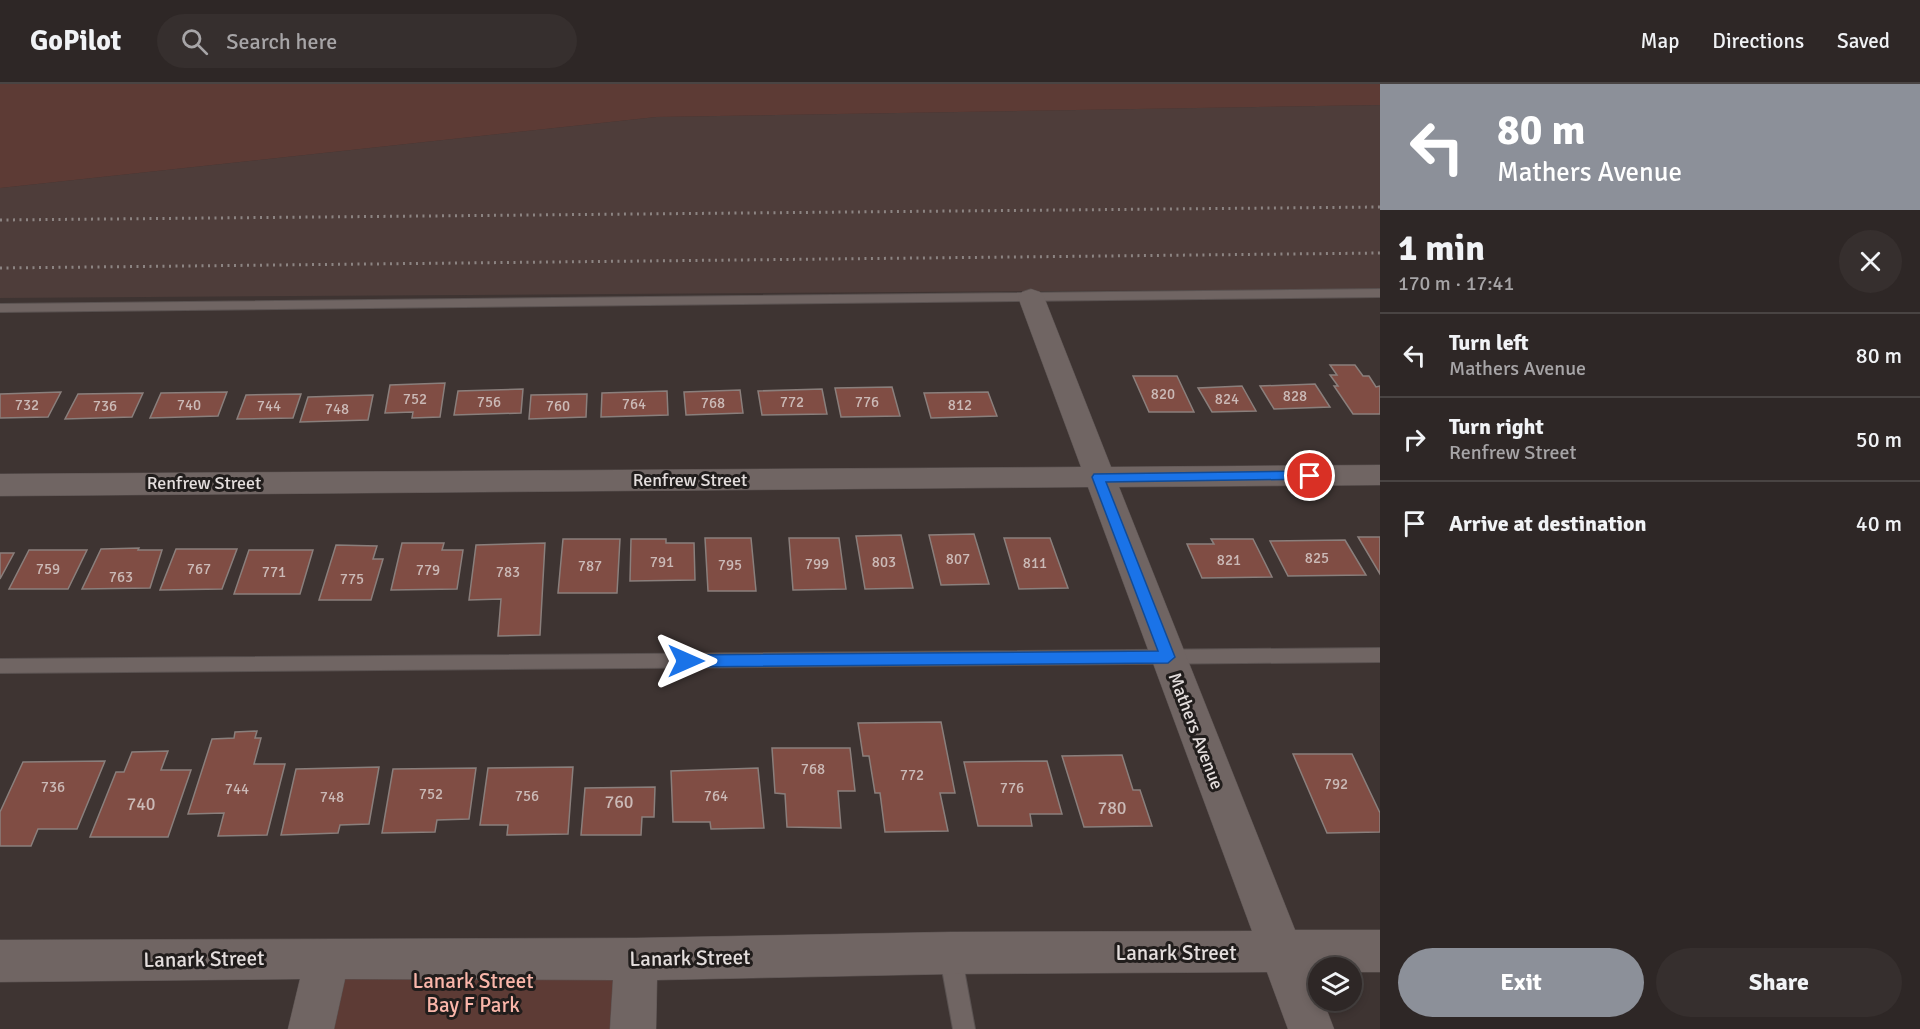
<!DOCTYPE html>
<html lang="en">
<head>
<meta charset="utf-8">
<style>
  :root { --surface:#2e2726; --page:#362f2e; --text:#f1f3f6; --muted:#a7a5a7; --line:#494443; --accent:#8c9099 }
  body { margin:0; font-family:Signika,sans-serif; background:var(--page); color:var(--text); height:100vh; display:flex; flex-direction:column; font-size:22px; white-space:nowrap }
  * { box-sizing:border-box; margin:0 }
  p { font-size:20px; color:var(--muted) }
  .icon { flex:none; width:33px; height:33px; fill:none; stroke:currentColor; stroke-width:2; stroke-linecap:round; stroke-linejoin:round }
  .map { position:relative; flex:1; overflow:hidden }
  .details { display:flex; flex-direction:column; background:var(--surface); width:540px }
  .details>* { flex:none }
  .guide { background:#8c9099; color:#fff; overflow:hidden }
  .tools { position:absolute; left:1308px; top:873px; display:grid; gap:12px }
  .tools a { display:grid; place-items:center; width:54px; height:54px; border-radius:50%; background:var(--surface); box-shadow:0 3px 9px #0003,0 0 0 2px var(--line); font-size:30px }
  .pin { position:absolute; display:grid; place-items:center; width:51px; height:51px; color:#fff; margin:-26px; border:3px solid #fff; border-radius:50%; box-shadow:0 2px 6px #0007 }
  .me { position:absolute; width:66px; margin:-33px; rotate:90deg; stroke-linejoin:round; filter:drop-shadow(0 0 4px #0008) }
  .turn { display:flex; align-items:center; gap:21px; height:126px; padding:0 18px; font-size:27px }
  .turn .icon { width:78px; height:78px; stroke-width:2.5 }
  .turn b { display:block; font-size:42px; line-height:51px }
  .round { display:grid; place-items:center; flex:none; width:63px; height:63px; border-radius:32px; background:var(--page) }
  .summary { display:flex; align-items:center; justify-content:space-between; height:102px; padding:0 18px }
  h1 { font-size:36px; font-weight:700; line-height:45px }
  .button { display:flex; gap:12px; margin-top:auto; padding:12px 18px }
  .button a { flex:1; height:69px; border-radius:36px; background:var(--accent); color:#fff; font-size:24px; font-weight:700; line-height:69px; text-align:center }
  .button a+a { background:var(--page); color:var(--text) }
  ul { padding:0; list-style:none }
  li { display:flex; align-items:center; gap:18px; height:84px; padding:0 18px; border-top:2px solid var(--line) }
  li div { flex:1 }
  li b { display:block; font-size:22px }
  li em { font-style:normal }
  header { display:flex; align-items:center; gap:36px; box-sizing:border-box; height:84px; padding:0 30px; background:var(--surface); border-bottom:2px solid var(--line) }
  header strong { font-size:28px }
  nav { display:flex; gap:33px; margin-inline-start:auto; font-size:21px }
  .search { width:420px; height:54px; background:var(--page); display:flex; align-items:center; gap:15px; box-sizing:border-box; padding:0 21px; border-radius:33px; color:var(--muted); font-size:22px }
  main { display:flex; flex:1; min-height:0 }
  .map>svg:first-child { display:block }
  .built { fill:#4e3d3a }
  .green { fill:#5d3b35 }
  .building { fill:#804d44; stroke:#8a7f7c; stroke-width:1.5 }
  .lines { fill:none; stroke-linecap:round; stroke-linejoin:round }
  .service-casing { stroke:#5a5251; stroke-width:2 }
  .minor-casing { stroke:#5a5251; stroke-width:1 }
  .service { fill:#706563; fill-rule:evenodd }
  .minor { fill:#706563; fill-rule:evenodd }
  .rail { stroke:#8c8482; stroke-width:3; stroke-dasharray:2 4.5; stroke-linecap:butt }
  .route { fill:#1a73e8; stroke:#114b97; stroke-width:1.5 }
  .labels { text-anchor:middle; stroke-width:6; stroke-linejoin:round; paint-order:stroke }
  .number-label { font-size:15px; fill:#cbbab7 }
  .street-label { font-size:18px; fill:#e4dedd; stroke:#211d1c }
  .near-number-label { font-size:18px; fill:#cbbab7 }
  .near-street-label { font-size:21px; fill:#e4dedd; stroke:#211d1c }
  .near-park-label { font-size:21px; fill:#fab6aa; stroke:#211d1c }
</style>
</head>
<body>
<header>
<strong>GoPilot</strong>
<div class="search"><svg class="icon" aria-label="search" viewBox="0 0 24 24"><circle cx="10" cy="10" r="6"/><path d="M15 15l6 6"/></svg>Search here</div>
<nav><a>Map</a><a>Directions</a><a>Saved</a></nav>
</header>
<main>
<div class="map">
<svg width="1380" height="945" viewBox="0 0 1380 945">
  <rect width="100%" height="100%" fill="#3e3432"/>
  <path class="built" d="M1380 21V205L0 214V104L656 33Z"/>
  <g class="green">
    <path d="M0 0H1380V21L656 33 0 104Z"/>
    <path d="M327 874 636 875 633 945H311Z"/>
  </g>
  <g class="building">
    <path d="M1330 281H1355L1363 292H1369L1376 303 1380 302V330H1353L1334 302H1338L1330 291H1337Z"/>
    <path d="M1133 292H1177L1194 328H1149Z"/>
    <path d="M445 299 440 333 412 334 413 328 385 329 390 301Z"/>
    <path d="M1315 300 1330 323 1274 325 1260 302Z"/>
    <path d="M1242 302 1256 327 1212 328 1198 304Z"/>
    <path d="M892 303 900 332 841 333 835 304Z"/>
    <path d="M523 305 521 329 454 331 458 307Z"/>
    <path d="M822 305 827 330 762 331 758 307Z"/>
    <path d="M740 306 743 329 686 331 684 308Z"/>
    <path d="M667 307 668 331 601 333 602 309Z"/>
    <path d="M61 308 48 333 0 334V310Z"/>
    <path d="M227 308 218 332 150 334 161 309Z"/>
    <path d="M988 308 997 332 931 334 924 309Z"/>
    <path d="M143 309 132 333 65 335 78 310Z"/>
    <path d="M301 310 293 334 237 335 246 311Z"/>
    <path d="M587 310 586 333 529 335 531 311Z"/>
    <path d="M373 311 368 336 300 338 308 313Z"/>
    <path d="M974 450 989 500 941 501 929 451Z"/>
    <path d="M901 451 913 504 865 505 856 452Z"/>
    <path d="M1358 453H1380V490Z"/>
    <path d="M705 454H751L756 507H708Z"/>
    <path d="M789 454H839L846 505 793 506Z"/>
    <path d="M1004 454H1050L1068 504 1019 505Z"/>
    <path d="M563 455H620L617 509H558Z"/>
    <path d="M631 455H666V459H694L695 496 630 497Z"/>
    <path d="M1211 455H1253L1272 493 1202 494 1187 460H1214Z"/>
    <path d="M1345 456 1366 491 1288 492 1270 457Z"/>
    <path d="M402 459H444L442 466H463L457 505 391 506Z"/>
    <path d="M545 459 540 551 498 552 501 515 469 516 476 461Z"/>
    <path d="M336 461 377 462 373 475H383L371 516H319Z"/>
    <path d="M139 464 138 466H162L150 504 82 505 101 465Z"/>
    <path d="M176 465H237L222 505 160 506Z"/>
    <path d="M29 466H87L68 505H9Z"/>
    <path d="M249 466H313L300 510H234Z"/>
    <path d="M0 469H14L0 495Z"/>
    <path d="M941 638 955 709H940L948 747 885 748 880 709H875L869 672H863L858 639Z"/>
    <path d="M257 647 255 654H261L254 680H285L267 751 218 752 224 729 188 730 212 655 234 654 235 648Z"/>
    <path d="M772 664H850L855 707H838L841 744 787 743 785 710 775 709Z"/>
    <path d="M168 667 161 686H191L168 753H90L116 688H124L132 668Z"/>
    <path d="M1293 670H1352L1380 729V748L1327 749Z"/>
    <path d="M1122 671 1133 706H1140L1152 742 1084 743 1062 672Z"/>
    <path d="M105 677 77 745H38L31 762H0V728L23 678Z"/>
    <path d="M1047 677 1062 730H1030L1032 742H978L964 678Z"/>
    <path d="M379 683 369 740 340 741 338 749 281 751 296 685Z"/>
    <path d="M573 683 568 750 507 751 508 741H480L488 684Z"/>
    <path d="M476 684 469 735 437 736 435 748 382 749 393 685Z"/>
    <path d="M758 684 764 744 711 745 710 738H673L671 687Z"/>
    <path d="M655 703 654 733H642L641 751H581L585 704Z"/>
  </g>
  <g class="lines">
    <defs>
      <g id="service">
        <path d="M1380 205V213L0 228V220Z"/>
        <path d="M1380 564V578L0 589V575Z"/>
        <path d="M950 859 958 862 961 869 975 945H953L939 869 942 862Z"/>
      </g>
      <path id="minor" d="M1031 205 1040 208 1044 213 1111 383 1380 381V401L1119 403 1295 846H1380V888H1352V884H1318V888H1311L1318 906V916H1323L1334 945H1288L1267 888 950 890 657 896 656 945H610L613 896 345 895 334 945H288L300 895 0 898V856L636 854 950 848 1252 847 1088 403 0 412V390L1081 383 1018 213 1022 208Z"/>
    </defs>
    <use href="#service" class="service-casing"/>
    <use href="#minor" class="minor-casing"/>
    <use href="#service" class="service"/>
    <use href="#minor" class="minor"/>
    <g class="rail">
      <path d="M0 136 1380 123"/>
      <path d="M0 184 1380 169"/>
    </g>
  </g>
  <path class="route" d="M1310 387 1316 392 1314 395 1106 398 1175 573 1168 579 686 583 679 577 686 571 1158 567 1092 393 1094 390Z"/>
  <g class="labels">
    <g class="number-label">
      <text x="1163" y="315">820</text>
      <text x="1295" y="317">828</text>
      <text x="415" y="320">752</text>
      <text x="1227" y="320">824</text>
      <text x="489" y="323">756</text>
      <text x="792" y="323">772</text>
      <text x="867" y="323">776</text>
      <text x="713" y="324">768</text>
      <text x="634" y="325">764</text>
      <text x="27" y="326">732</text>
      <text x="189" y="326">740</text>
      <text x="960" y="326">812</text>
      <text x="105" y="327">736</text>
      <text x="269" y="327">744</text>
      <text x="558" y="327">760</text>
      <text x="337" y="330">748</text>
      <text x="1317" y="479">825</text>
      <text x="958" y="480">807</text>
      <text x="1229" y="481">821</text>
      <text x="662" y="483">791</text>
      <text x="884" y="483">803</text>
      <text x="1035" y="484">811</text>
      <text x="817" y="485">799</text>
      <text x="730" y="486">795</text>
      <text x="590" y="487">787</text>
      <text x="48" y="490">759</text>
      <text x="199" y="490">767</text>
      <text x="428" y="491">779</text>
      <text x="274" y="493">771</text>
      <text x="508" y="493">783</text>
      <text x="121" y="498">763</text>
      <text x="352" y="500">775</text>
      <text x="813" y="690">768</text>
      <text x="912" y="696">772</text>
      <text x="1336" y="705">792</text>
      <text x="53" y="708">736</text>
      <text x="1012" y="709">776</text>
      <text x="237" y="710">744</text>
      <text x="431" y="715">752</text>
      <text x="527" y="717">756</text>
      <text x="716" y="717">764</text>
      <text x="332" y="718">748</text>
    </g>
    <g class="street-label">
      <text x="690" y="402">Renfrew Street</text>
      <text x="204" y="405">Renfrew Street</text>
      <text transform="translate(1196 647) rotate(69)" y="6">Mathers Avenue</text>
    </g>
    <g class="near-number-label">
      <text x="619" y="724">760</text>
      <text x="141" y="726">740</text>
      <text x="1112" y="730">780</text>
    </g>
    <g class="near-street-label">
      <text x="1176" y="876">Lanark Street</text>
      <text transform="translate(690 874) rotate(-1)" y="7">Lanark Street</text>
      <text transform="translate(204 875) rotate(-1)" y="7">Lanark Street</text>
    </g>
    <g class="near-park-label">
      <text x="473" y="904">Lanark Street<tspan x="473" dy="24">Bay F Park</tspan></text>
    </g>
  </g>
</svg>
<div class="tools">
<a><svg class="icon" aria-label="layers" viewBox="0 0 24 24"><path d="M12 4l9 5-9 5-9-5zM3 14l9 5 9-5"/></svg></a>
</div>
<div class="pin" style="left:1310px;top:392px;background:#d93025"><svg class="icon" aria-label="arrive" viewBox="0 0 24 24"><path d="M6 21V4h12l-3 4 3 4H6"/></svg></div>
<svg class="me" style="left:686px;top:577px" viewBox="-20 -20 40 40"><path d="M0-17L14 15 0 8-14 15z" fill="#1a73e8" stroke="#fff" stroke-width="4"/></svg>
</div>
<section class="details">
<div class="guide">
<div class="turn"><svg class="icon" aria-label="left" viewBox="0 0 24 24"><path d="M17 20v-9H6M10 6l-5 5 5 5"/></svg><div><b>80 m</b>Mathers Avenue</div></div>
</div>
<div class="summary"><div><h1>1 min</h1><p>170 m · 17:41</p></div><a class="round"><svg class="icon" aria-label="close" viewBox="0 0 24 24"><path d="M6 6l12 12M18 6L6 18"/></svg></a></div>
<ul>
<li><svg class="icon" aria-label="left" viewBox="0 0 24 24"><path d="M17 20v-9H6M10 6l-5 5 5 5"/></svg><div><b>Turn left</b><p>Mathers Avenue</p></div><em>80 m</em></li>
<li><svg class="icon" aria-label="right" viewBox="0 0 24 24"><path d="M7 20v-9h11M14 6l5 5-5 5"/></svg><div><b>Turn right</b><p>Renfrew Street</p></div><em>50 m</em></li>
<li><svg class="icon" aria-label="arrive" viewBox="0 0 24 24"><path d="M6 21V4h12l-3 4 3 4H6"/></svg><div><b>Arrive at destination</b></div><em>40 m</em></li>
</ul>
<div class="button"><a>Exit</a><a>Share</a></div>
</section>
</main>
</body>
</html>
